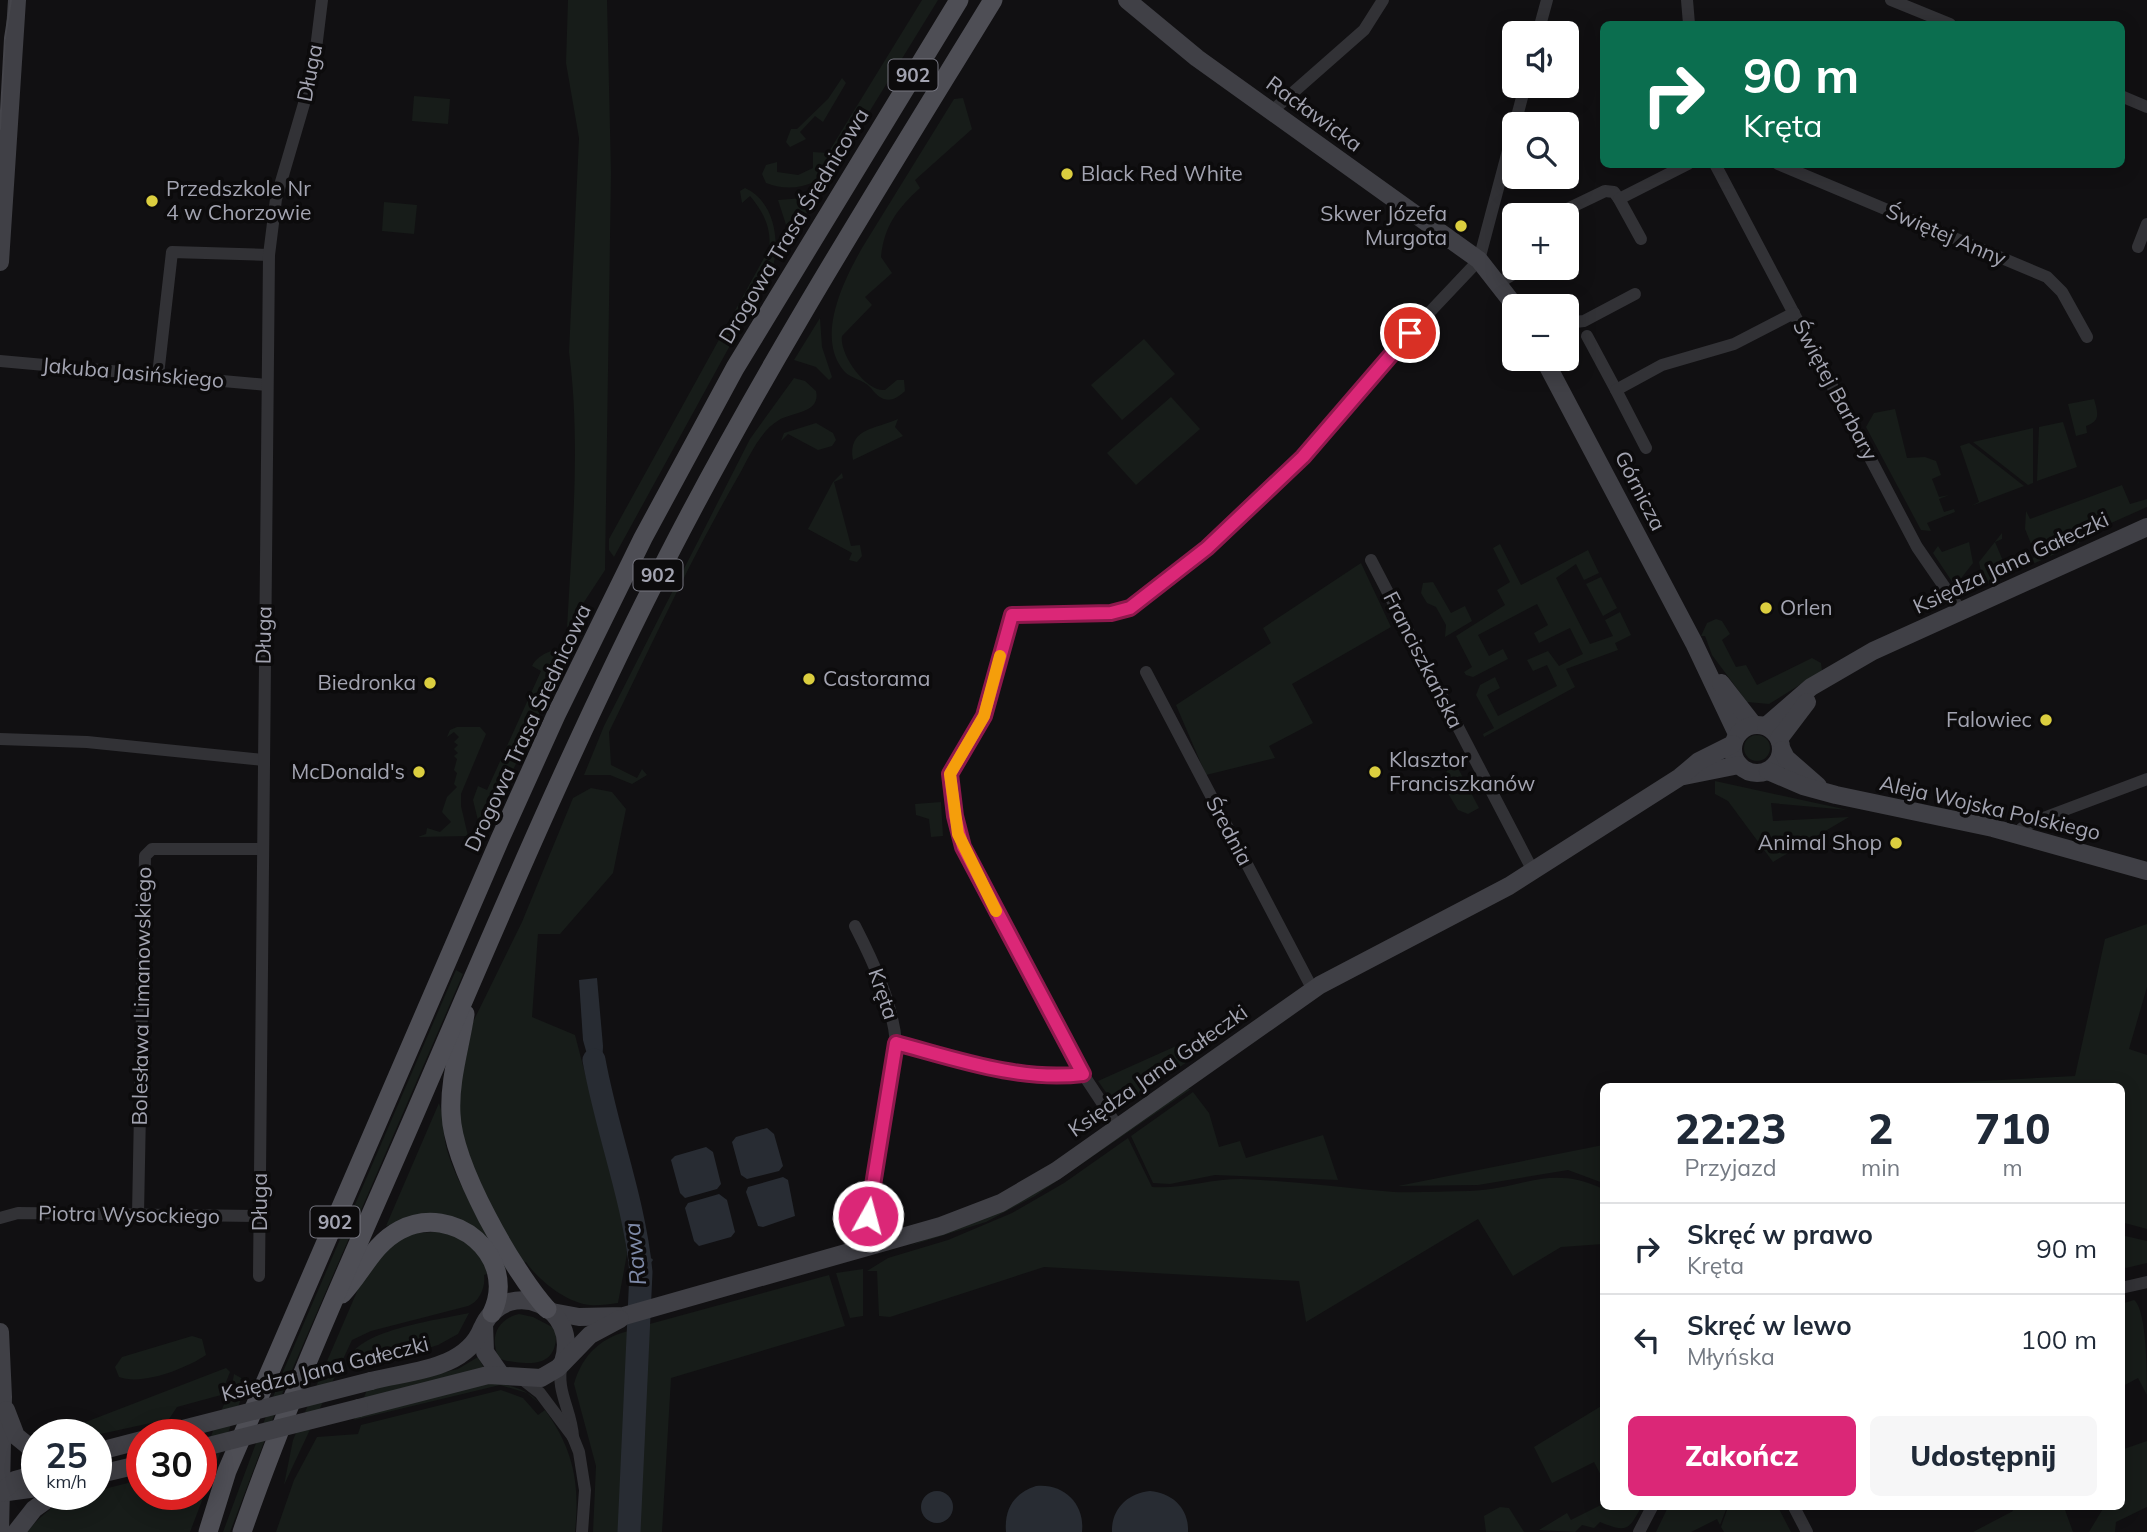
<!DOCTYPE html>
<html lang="pl">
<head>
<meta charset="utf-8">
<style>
  :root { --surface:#fff; --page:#f6f6f7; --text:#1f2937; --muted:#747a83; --line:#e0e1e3; --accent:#db2777 }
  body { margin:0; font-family:Mulish,sans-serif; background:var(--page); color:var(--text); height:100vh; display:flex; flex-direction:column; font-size:26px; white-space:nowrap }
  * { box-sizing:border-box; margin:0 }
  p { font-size:23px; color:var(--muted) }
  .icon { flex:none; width:38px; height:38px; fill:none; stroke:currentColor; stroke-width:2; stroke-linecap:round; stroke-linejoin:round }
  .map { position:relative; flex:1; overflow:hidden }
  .side { position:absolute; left:1600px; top:1083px; width:525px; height:427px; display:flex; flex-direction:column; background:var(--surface); border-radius:10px; box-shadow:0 4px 18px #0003 }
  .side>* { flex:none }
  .hud { position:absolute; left:1600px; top:21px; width:525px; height:147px; border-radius:10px; box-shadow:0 4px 18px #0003; background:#0b6e4f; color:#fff; overflow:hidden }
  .buttons { position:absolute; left:1502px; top:21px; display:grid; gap:14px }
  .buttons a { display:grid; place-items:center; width:77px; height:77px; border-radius:10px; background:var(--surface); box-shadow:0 4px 18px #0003; font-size:35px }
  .speed { position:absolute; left:21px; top:1419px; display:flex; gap:14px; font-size:35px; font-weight:700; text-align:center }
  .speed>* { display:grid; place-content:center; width:91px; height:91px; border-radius:50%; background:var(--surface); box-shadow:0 4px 18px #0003; line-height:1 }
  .speed small { font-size:18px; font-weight:400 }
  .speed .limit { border:10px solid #d22; background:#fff; color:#111 }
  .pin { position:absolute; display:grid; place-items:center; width:60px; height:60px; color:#fff; margin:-30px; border:4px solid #fff; border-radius:50%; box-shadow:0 2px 7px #0007 }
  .me { position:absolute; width:77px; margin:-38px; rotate:7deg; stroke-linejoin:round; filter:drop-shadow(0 0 5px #0008) }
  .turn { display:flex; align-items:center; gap:24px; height:147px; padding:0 28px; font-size:32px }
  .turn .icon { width:91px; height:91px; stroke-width:2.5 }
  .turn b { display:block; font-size:49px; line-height:60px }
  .eta { display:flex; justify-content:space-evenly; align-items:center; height:119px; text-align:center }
  .eta b { font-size:42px; font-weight:800; line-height:49px }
  .cta { display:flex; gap:14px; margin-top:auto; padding:14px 28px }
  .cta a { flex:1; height:80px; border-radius:10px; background:var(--accent); color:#fff; font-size:28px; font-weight:800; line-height:80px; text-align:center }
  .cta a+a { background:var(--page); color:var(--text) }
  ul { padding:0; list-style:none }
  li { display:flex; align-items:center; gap:21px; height:91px; padding:0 28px; border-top:2px solid var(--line) }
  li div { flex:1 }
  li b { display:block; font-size:26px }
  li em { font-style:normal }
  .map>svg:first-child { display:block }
  .green { fill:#171c19 }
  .water { fill:#282c33 }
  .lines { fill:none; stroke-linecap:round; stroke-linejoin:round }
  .stream { stroke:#282c33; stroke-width:3.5 }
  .river { stroke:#282c33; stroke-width:23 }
  .street { stroke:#323236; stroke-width:12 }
  .secondary { stroke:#404046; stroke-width:18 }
  .primary { stroke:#4e4e55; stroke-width:19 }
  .tram { stroke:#45454b; stroke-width:2 }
  .secondary-bridge { stroke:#404046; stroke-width:18 }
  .route-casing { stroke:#8e194d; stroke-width:18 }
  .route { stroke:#db2777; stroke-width:12 }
  .slow { stroke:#f59e0b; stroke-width:12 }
  .poi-dot { fill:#dbce3f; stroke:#0c0b0c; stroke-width:2.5 }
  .labels { text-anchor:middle; stroke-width:7; stroke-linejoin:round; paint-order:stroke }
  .shield { fill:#0c0b0c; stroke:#767680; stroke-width:2 }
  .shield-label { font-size:19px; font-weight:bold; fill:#a3a4b1 }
  .street-label { font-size:21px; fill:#a3a4b1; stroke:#0c0b0c }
  .poi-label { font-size:21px; fill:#a3a4b1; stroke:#0c0b0c; text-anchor:start }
  .water-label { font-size:23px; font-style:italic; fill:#7e8aa8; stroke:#0c0b0c }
</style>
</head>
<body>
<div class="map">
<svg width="2147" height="1532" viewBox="0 0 2147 1532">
  <rect width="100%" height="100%" fill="#111012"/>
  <g class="green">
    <path d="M568 0H607L611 173 605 570 567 628C572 537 581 443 569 352L579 138 566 63Z"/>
    <path d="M922 0H938L836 166C817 186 792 193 766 183L762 174 766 165 777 162V172L798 175 813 168V152L828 153Z"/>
    <path d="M842 78 846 83 823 122 815 116 800 132 806 139 790 147 786 142 791 129H797L828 99Z"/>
    <path d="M414 96 450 99 448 124 412 121Z"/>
    <path d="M963 98 972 129 915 180 920 188C898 208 884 226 881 257L892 273 865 297 872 305 842 336C839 354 866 392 885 390L897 380H904L905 391C892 404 881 402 871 388 863 379 851 379 844 371 815 337 844 280 862 248L954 99Z"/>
    <path d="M745 188C774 201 780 239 773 267L614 557 609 550V539L769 249C772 229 763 211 750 196L742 203 740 191Z"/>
    <path d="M816 197 794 234H789L778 200Z"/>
    <path d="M384 202 417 205 414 234 382 231Z"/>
    <path d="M820 318 822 347 832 377 829 380 816 367 794 360Z"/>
    <path d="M1144 339 1175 374 1122 420 1091 385Z"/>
    <path d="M794 378 805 381 816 391C821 413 793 412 779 420 760 431 749 457 739 475 691 558 651 646 609 732L611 765 637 778 642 769 647 775 632 784 610 775H584L604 726 750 439Z"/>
    <path d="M1171 397 1200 429 1136 485 1107 453Z"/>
    <path d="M2094 399C2098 413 2101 421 2086 426L2087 433 2076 436 2068 404Z"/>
    <path d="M1895 409 1907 458 1925 457 1936 461 1941 475 1932 479 1939 497 1949 495 1939 499 1944 512 1954 509 1955 512 1927 523 1931 531 1921 530 1866 427 1874 413Z"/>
    <path d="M898 419 895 427 903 436 853 460C847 428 876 429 898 419Z"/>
    <path d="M2063 422 2077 467 2037 481 2039 427Z"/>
    <path d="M816 423 833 433 836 440 832 446 818 450 788 434 781 441 784 433Z"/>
    <path d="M2033 428V483L2028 485 1973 442Z"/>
    <path d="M1969 443 2024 486 1971 506 1979 502 1960 446Z"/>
    <path d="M842 473 843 478 834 482 851 546 860 545 862 556 857 562 849 560 852 553 808 529 833 482Z"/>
    <path d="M2122 485 2130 504 2147 499V507L2082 536 2079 543 2035 563 2029 561 2036 556 2025 529 2026 511 2030 519Z"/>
    <path d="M2002 533V539L1995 542 2006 568 2013 566 2014 572 1984 586 1979 562Z"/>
    <path d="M1969 542 1973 563 1955 586 1933 553 1938 546 1942 552Z"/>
    <path d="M1500 544 1521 585 1588 550 1599 573 1584 580 1576 564 1556 578 1590 644 1613 636 1605 620 1620 612 1631 635 1615 643 1618 650 1566 669 1575 687 1484 737 1483 734 1494 728 1476 695 1480 685 1495 677 1500 688 1487 695 1498 716 1557 686 1547 665 1533 671 1527 660 1548 651 1559 666 1583 654 1570 628 1539 643 1534 633 1548 625 1537 604 1478 635 1489 656 1503 649 1508 659 1473 677 1466 675 1464 672 1472 667 1456 636 1505 605 1497 590 1510 582 1493 548Z"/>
    <path d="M1361 563 1391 627 1292 684 1313 723 1269 746 1275 758 1206 775 1176 705 1271 643 1263 628Z"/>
    <path d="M1601 577 1617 608 1603 616 1586 584Z"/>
    <path d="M1433 582 1451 613 1465 606 1472 621 1445 637 1446 625 1436 607 1427 603 1421 593 1423 583Z"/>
    <path d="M1716 619 1722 621 1730 634 1722 640 1736 667 1746 665 1757 685 1812 658 1821 663 1822 671 1769 704 1747 702 1712 655 1705 636H1701L1707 623Z"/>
    <path d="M570 644 571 645 482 837 473 800 478 786 487 790 541 671 532 666C540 651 556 651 570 644Z"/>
    <path d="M457 727H480L486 734 461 794V806L468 836 418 837 426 834 427 828 440 832 451 822 442 812 447 797 457 787 454 784 457 773 454 770 457 759 454 756 458 753 454 749 458 745 454 742 459 737 454 732 447 737 450 730Z"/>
    <circle cx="1757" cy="748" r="13"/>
    <path d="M1451 755 1479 808 1468 814 1458 810 1443 785Z"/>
    <path d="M1715 781 1848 810 1771 803 1773 821 1849 817 1773 862 1728 801 1715 794Z"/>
    <path d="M591 788 612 792 626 809 613 873 560 934H538L532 1017 575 1035 622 1215 627 1254 618 1303C609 1304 599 1306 590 1305 567 1303 538 1280 526 1262L521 1264 485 1201 455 1113 473 1022 522 922 573 798Z"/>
    <path d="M941 802 943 836 931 837 929 819 916 815 915 804Z"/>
    <path d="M2147 924V987L2129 1049 2147 1055V1229L2121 1222V1087H1868L2075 1076 2105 939Z"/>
    <path d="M456 970 463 974 286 1384 230 1532H223L279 1381Z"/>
    <path d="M1232 1021 1235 1028 1126 1105H1115L1098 1081Z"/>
    <path d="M1188 1089H1191L1035 1196 986 1222 909 1246 932 1237Z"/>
    <path d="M1193 1092 1209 1113 1219 1147 1240 1141 1246 1158 1323 1135 1338 1180 1215 1175 1170 1184 1153 1183 1131 1136Z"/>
    <path d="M439 1103C444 1116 443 1135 447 1150 460 1193 488 1230 513 1267L503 1270 502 1266 419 1215 386 1226Z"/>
    <path d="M1128 1138 1152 1187C1182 1189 1210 1179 1241 1179 1292 1181 1343 1188 1394 1192 1419 1193 1444 1191 1469 1191 1522 1190 1549 1163 1603 1189V1244L1561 1247 1513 1276 1478 1219 1306 1322 1299 1281 1044 1267 890 1317 879 1316 877 1271H867L888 1258 948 1240 1012 1213 1064 1183Z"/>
    <path d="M1603 1145V1183L1568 1170 1478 1185 1398 1186Z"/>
    <path d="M448 1231 475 1249 490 1273 484 1275C486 1287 479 1302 468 1306L371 1331 352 1340 284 1485 293 1440 365 1273 403 1234Z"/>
    <path d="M2121 1235 2147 1241V1263L2126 1268 2122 1265Z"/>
    <path d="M863 1269V1316L850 1318 836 1273Z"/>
    <path d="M829 1275 845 1326 671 1378 662 1532H635L646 1325Z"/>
    <path d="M2134 1300C2147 1310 2147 1373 2147 1395L2138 1378 2121 1387V1304Z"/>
    <path d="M469 1313 458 1334 438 1345 390 1360 377 1356 347 1364C352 1330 439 1320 469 1313Z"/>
    <path d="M519 1314 533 1317 556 1329C558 1360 542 1366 515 1362 508 1361 504 1361 499 1358 489 1338 497 1319 519 1314Z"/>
    <path d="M633 1330 627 1532H593L596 1466 574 1384C583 1353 603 1336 633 1330Z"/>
    <path d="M192 1336 202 1339 206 1355C187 1368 142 1386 119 1377L115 1367 122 1357Z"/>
    <path d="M478 1357 484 1368 363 1400 367 1390 458 1369Z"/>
    <path d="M226 1368 230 1372 221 1395 177 1407 169 1419 96 1435H52Z"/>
    <path d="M234 1374 243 1379 241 1399 190 1532H27C46 1509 66 1495 96 1494V1491L140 1480 142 1494H201V1460L232 1385Z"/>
    <path d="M488 1382C508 1385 526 1387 539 1403L527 1393 500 1385 354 1420 356 1417Z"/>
    <path d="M501 1390 523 1398 538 1415 545 1410C574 1450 580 1484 575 1532H276L294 1480 317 1437 358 1434 361 1425Z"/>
    <path d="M1603 1405V1479L1594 1462 1552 1483 1534 1447Z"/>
    <path d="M2147 1441V1507L2116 1522 2115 1532H2089L2104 1507H2121V1450Z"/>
    <path d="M1603 1504V1507L1640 1509C1628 1532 1625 1532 1600 1522L1594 1528 1582 1525 1575 1532 1539 1530 1567 1513 1571 1520Z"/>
    <path d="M1500 1507 1509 1508 1524 1532H1486L1484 1516Z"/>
    <path d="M1668 1507H1727L1720 1525 1717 1519 1691 1532H1656Z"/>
    <path d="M1728 1507H1778L1791 1532H1724L1721 1527Z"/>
    <path d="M2011 1507H2064L2073 1532H1973L2013 1511Z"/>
  </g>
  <g class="water">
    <path d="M597 978 603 1046 601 1090H597L583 1040 579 980Z"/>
    <path d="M767 1128 774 1134 783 1166 779 1171 747 1179 741 1175 732 1142 736 1137Z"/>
    <path d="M706 1147 713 1152 721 1184 717 1189 685 1198 680 1193 671 1160 675 1156Z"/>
    <path d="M783 1177 788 1180 795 1216 763 1227 758 1226 746 1192 748 1187Z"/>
    <path d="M719 1194 727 1200 735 1232 731 1237 699 1246 694 1241 685 1208 688 1203Z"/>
    <path d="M1036 1486C1064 1483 1085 1504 1082 1532H1006C1004 1509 1014 1493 1036 1486Z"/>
    <path d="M1150 1491C1173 1493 1189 1509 1188 1532H1112C1111 1509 1128 1493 1150 1491Z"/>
    <circle cx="937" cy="1507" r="16"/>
  </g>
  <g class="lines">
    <path class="stream" d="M641 1272 651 1260"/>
    <path class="river" d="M594 1060C607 1132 634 1200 641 1272L629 1532"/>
    <g class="street">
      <path d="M1687 0 1689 24"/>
      <path d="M1891 0 1950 24"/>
      <path d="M1538 33 1547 0"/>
      <path d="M2121 96 2147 107"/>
      <path d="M1272 111 1364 30 1383 0"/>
      <path d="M1515 124 1525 86"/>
      <path d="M1715 164 1917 547 1961 611"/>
      <path d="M1778 164 2047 277 2062 292 2087 337"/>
      <path d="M1555 215 1605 191 1614 192 1619 199"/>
      <path d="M1641 239 1619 199 1688 164"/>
      <path d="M2138 247 2147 224"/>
      <path d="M1499 283 1523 268"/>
      <path d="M1566 323 1584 321 1635 294"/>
      <path d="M1587 336 1616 390"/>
      <path d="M0 361 267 385"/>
      <path d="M158 375 172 252 269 255"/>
      <path d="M1646 448 1616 390 1662 365 1734 344 1794 313"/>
      <path d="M1371 560 1533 871"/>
      <path d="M1146 672 1313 990"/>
      <path d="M0 739 87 742 263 760"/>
      <path d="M2017 834 2022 828 2038 820 2147 779"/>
      <path d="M855 926C873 961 893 1004 896 1043 956 1058 1021 1082 1083 1074"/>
      <path d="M1118 1127 1083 1074 958 834 950 774 983 716 1009 622 1012 615 1018 613H1110L1130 608 1207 549 1303 457 1410 333 1479 260 1514 128"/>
      <path d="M138 1214 145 856 152 849H262"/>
      <path d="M0 1218 18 1213 259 1216"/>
      <path d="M870 1247 869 1197 896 1043"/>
      <path d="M259 1276 269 255 276 199 313 73 322 0"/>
      <path d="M2121 1288 2147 1282"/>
      <path d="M562 1364C555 1390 572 1411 573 1437"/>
      <path d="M522 1379 540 1393 573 1437 579 1452 585 1490 582 1532"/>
      <path d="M1794 1507 1807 1532"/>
      <path d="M1639 1532 1652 1507"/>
    </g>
    <g class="secondary">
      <path d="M1127 0 1197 58 1479 260 1515 306"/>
      <path d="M0 262 17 0"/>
      <path d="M1544 359 1694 643 1737 734"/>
      <path d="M1721 683 1753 724"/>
      <circle cx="1757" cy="749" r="24"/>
      <path d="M1766 726 1811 687 1873 651 2147 527"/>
      <path d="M1779 739 1807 702"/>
      <path d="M1782 750 1786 758 1818 786"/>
      <path d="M1768 771 1803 786 1836 795 1993 828 2147 871"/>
      <path d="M1684 776 1739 765"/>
      <path d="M552 1312 579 1317 624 1316 941 1226 1001 1203 1056 1171 1320 985 1509 886 1680 777 1699 761 1733 744"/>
      <path d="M0 1332 3 1397 0 1532"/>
      <path d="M501 1375 485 1352 484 1324C510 1276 581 1307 563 1362"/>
      <path d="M371 1381C409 1371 466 1370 482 1328"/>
      <path d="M359 1408 488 1375 541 1378 558 1368 590 1335 620 1319"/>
      <path d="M6 1410 16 1436 37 1453"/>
      <path d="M161 1435 175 1431"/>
      <path d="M96 1452 142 1440"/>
      <path d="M96 1475 142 1464"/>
      <path d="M0 1493 37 1488"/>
      <path d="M1 1493 15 1480 37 1474"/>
      <path d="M16 1532 34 1509 55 1494"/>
    </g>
    <g class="primary">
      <path d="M465 1014C460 1047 449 1081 451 1114 453 1166 513 1271 547 1309"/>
      <path d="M342 1294C362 1273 373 1244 400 1230 453 1202 519 1256 492 1313"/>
      <path d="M208 1532 227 1471 500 839 556 715 643 538 735 368 959 0"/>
      <path d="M242 1532C292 1388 356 1250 416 1111 496 925 575 737 668 556 766 365 881 183 993 0"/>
    </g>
    <path class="tram" d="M0 129 5 38 11 0"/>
    <g class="secondary-bridge">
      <path d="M175 1431 371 1381"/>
      <path d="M201 1448 359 1408"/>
    </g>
  </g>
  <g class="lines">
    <defs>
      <path id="route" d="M868 1216 896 1043C956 1059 1021 1082 1083 1074L963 847 955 816 950 774 984 716 1012 615 1111 613 1130 608 1207 548 1303 457 1410 333"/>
    </defs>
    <use href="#route" class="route-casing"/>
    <use href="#route" class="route"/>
    <path class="slow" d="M996 911 958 834 950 774 984 716 1000 656"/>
  </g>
  <g class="poi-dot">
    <circle cx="1067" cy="174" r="7"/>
    <circle cx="152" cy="201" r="7"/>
    <circle cx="1461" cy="226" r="7"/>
    <circle cx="1766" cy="608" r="7"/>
    <circle cx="809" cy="679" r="7"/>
    <circle cx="430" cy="683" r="7"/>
    <circle cx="2046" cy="720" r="7"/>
    <circle cx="419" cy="772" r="7"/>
    <circle cx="1375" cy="772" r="7"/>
    <circle cx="1896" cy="843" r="7"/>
  </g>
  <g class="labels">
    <g class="shield">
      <rect x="888.5" y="59.5" width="49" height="31" rx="5"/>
      <rect x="633.5" y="559.5" width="49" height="31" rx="5"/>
      <rect x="310.5" y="1206.5" width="49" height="31" rx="5"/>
    </g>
    <g class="shield-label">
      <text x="913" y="82">902</text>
      <text x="658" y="582">902</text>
      <text x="335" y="1229">902</text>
    </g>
    <g class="street-label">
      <text transform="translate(310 73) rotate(-79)" y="7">Długa</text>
      <text transform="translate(1314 114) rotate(36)" y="7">Racławicka</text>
      <text transform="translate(794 226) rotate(-59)" y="7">Drogowa Trasa Średnicowa</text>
      <text transform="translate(1946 235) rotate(23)" y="7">Świętej Anny</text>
      <text transform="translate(133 373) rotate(5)" y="7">Jakuba Jasińskiego</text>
      <text transform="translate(1835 390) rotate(62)" y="7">Świętej Barbary</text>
      <text transform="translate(1640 491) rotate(63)" y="7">Górnicza</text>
      <text transform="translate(2011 563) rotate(-25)" y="7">Księdza Jana Gałeczki</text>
      <text transform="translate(264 635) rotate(-89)" y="7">Długa</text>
      <text transform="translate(1423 660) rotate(63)" y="7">Franciszkańska</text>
      <text transform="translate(528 728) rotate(-65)" y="7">Drogowa Trasa Średnicowa</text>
      <text transform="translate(1990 808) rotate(13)" y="7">Aleja Wojska Polskiego</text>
      <text transform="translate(1229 831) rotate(62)" y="7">Średnia</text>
      <text transform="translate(883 994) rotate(71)" y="7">Kręta</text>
      <text transform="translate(142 996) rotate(-89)" y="7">Bolesława Limanowskiego</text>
      <text transform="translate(1158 1071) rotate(-35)" y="7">Księdza Jana Gałeczki</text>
      <text transform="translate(260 1202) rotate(-90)" y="7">Długa</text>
      <text transform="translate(129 1215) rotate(1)" y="7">Piotra Wysockiego</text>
      <text transform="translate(325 1369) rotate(-14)" y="7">Księdza Jana Gałeczki</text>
    </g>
    <g class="poi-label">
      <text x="1081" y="181">Black Red White</text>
      <text x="166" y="196">Przedszkole Nr<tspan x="166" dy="24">4 w Chorzowie</tspan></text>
      <text x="1447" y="221" text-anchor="end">Skwer Józefa<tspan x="1447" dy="24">Murgota</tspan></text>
      <text x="1780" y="615">Orlen</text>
      <text x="823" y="686">Castorama</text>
      <text x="416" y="690" text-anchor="end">Biedronka</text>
      <text x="2032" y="727" text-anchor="end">Falowiec</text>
      <text x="1389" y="767">Klasztor<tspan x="1389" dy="24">Franciszkanów</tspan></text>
      <text x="405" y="779" text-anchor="end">McDonald's</text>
      <text x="1882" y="850" text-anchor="end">Animal Shop</text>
    </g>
    <g class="water-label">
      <text transform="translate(635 1254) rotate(-96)" y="8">Rawa</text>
    </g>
  </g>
</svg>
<div class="buttons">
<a><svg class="icon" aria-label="sound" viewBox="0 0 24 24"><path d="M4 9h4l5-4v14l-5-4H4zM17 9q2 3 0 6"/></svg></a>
<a><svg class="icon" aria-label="search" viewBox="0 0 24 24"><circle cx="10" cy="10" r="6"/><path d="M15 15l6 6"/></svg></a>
<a>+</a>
<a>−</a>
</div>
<div class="speed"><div>25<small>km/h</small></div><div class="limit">30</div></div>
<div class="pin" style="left:1410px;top:333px;background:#d93025"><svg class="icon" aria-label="arrive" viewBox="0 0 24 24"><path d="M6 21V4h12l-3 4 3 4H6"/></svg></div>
<svg class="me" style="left:868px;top:1216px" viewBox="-20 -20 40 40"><circle r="17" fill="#db2777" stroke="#fff" stroke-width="3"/><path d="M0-11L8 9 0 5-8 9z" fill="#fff"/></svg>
<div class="hud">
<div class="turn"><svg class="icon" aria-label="right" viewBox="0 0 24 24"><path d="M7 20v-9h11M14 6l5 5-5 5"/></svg><div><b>90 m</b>Kręta</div></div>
</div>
<section class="side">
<div class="eta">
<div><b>22:23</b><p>Przyjazd</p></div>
<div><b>2</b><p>min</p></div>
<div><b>710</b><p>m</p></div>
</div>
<ul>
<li><svg class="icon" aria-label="right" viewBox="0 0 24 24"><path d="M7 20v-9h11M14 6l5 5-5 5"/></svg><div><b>Skręć w prawo</b><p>Kręta</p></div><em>90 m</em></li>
<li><svg class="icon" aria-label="left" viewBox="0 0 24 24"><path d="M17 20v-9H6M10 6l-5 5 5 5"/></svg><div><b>Skręć w lewo</b><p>Młyńska</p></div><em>100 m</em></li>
</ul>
<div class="cta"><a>Zakończ</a><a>Udostępnij</a></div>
</section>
</div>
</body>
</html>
